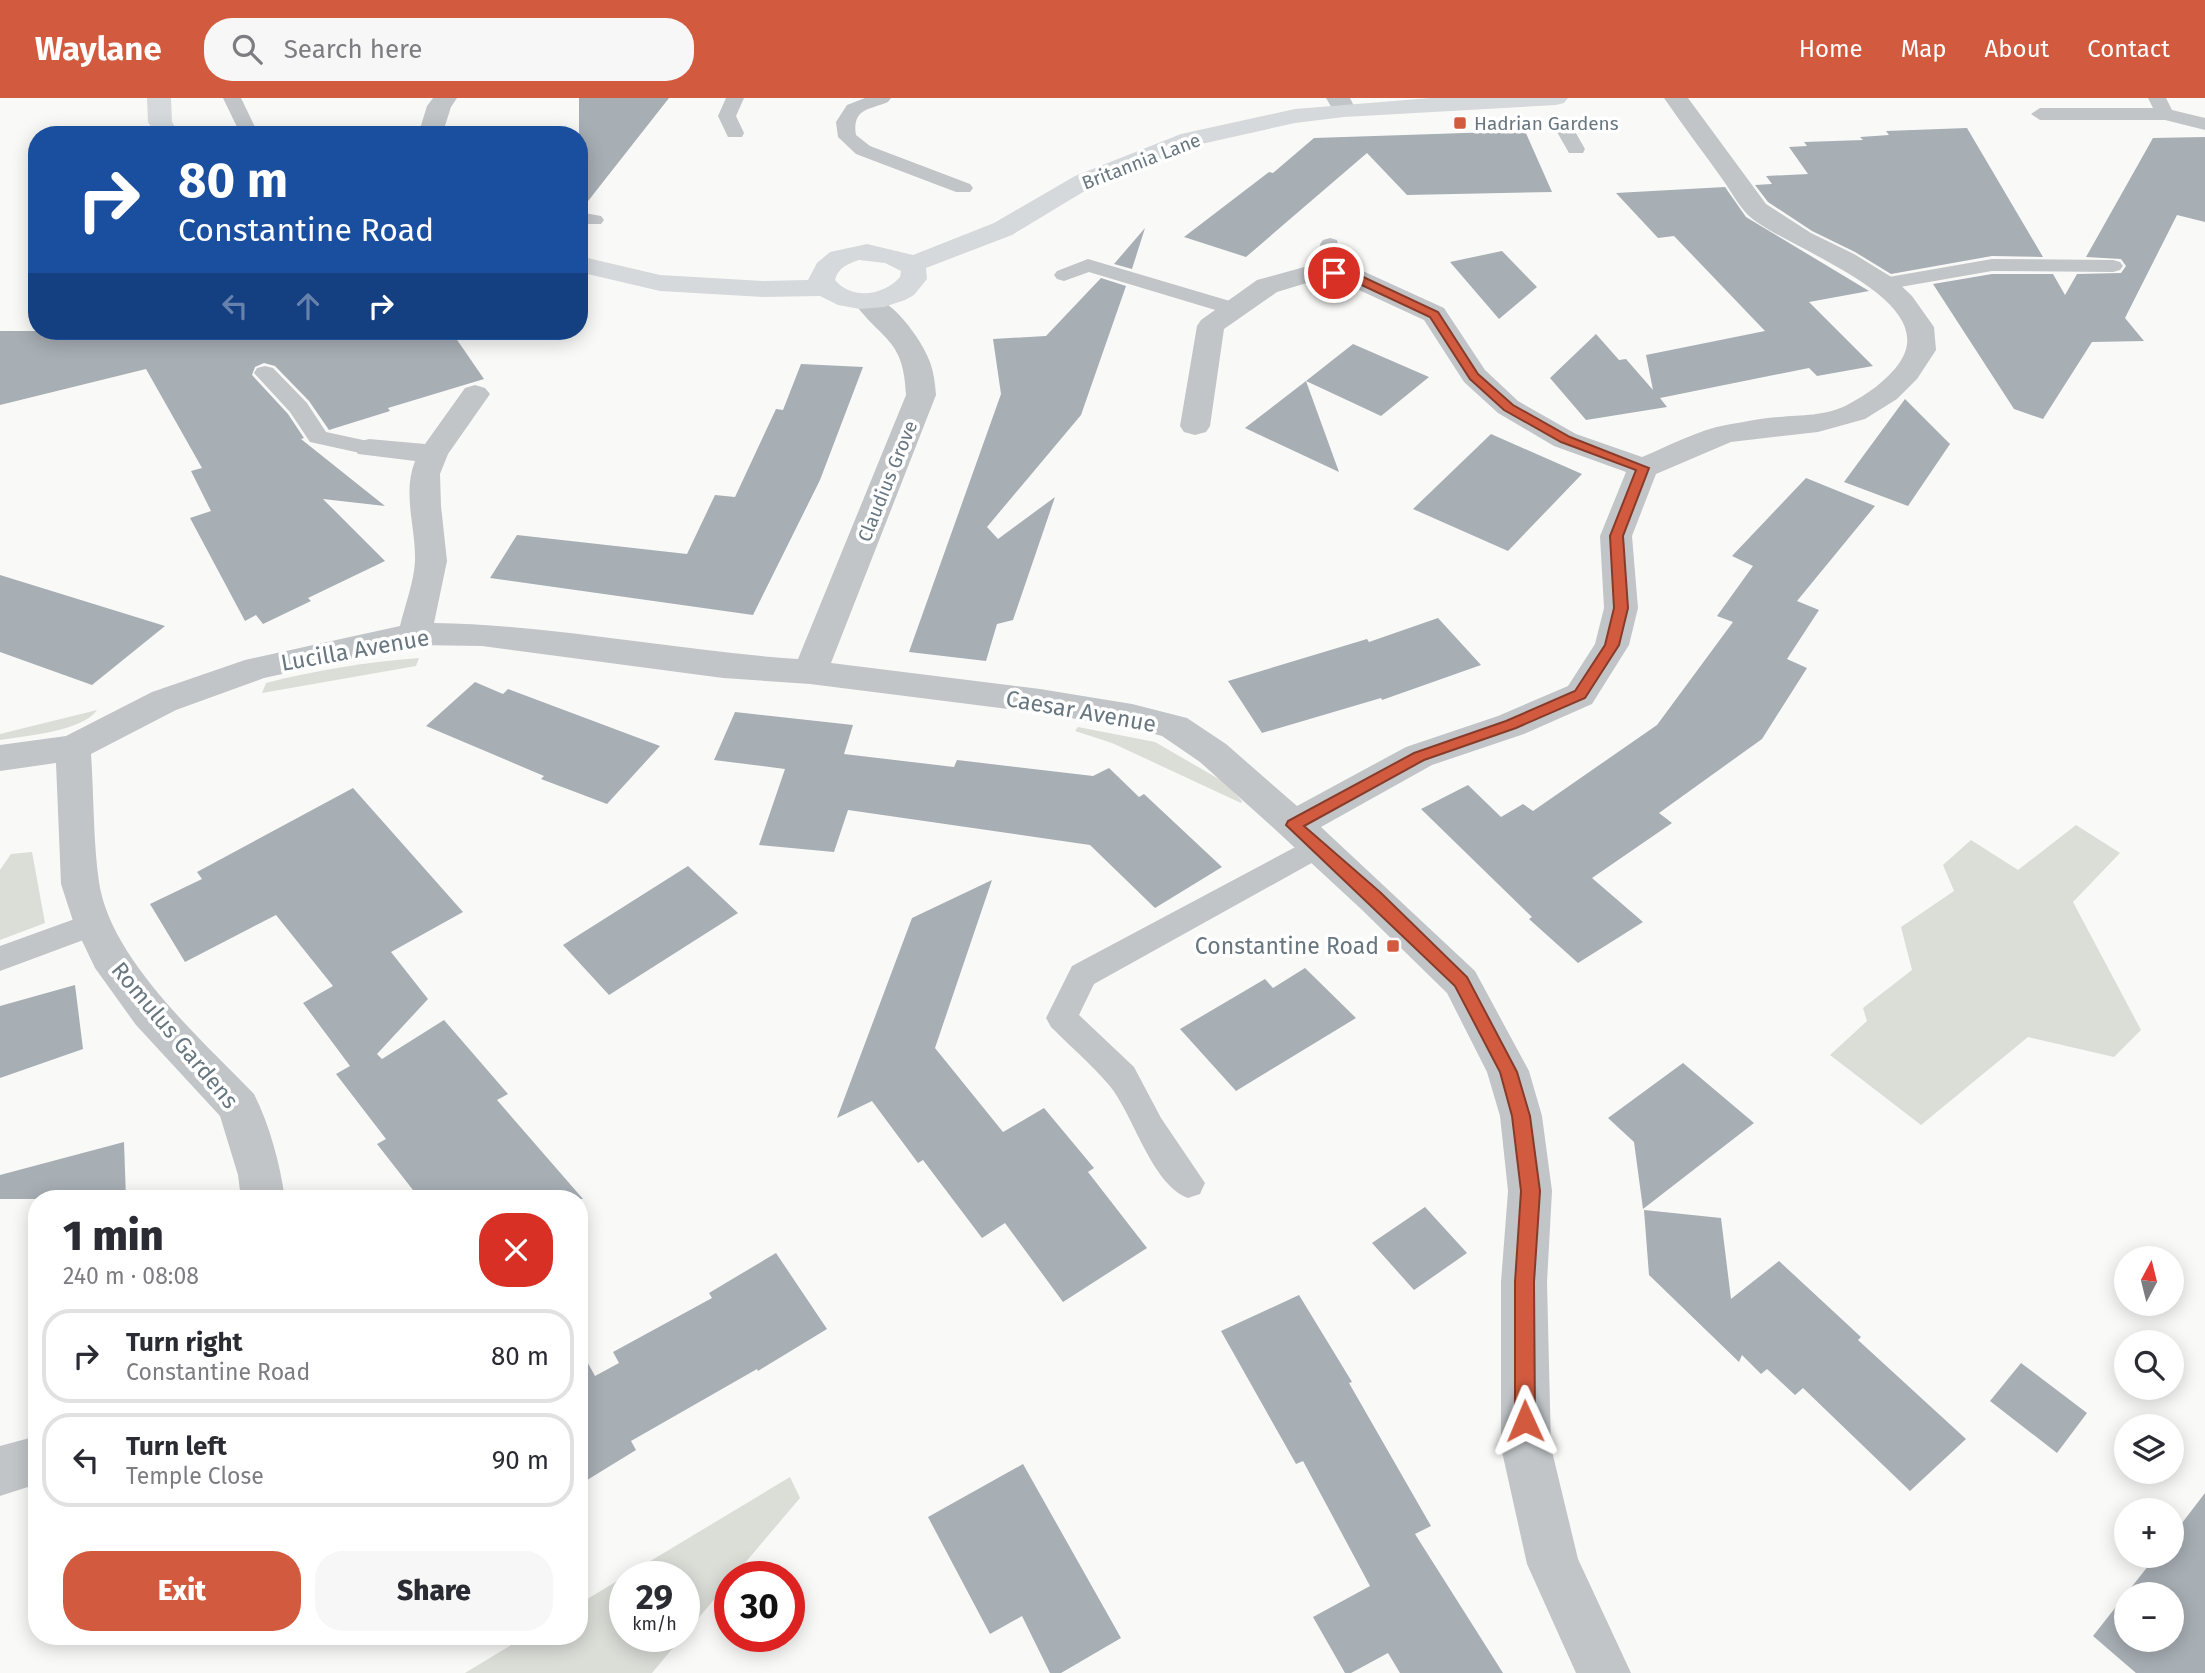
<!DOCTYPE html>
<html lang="en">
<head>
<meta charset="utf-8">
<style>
  :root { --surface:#fff; --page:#f7f7f7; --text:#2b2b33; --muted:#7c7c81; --line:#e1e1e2; --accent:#d25b3f }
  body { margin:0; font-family:"Fira Sans",sans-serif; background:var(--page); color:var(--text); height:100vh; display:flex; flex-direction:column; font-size:26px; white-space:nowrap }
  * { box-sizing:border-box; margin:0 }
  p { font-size:23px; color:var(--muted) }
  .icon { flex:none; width:38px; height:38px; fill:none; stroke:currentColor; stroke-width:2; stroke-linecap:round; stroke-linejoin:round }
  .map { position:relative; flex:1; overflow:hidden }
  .drawer { position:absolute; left:28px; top:1092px; width:560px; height:455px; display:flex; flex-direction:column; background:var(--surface); border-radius:28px; box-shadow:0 4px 18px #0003 }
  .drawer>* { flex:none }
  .hud { position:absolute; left:28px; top:28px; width:560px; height:214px; border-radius:28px; box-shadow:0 4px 18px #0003; background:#1a4fa0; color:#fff; overflow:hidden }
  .needle { width:46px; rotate:7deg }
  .tools { position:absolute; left:2114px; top:1148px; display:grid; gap:14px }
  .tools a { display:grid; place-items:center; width:70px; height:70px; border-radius:50%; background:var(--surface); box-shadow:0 4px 18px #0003; font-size:35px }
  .speed { position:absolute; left:609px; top:1463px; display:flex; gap:14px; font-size:35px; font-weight:700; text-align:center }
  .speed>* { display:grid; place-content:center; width:91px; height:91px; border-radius:50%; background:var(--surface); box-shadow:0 4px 18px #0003; line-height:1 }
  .speed small { font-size:18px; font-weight:400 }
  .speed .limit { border:10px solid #d22; background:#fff; color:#111 }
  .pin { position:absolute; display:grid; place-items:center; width:60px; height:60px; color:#fff; margin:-30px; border:4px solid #fff; border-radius:50%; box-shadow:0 2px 7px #0007 }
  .me { position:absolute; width:77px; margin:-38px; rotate:359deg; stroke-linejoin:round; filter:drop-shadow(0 0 5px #0008) }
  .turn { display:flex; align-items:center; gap:24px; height:147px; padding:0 35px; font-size:32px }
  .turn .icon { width:91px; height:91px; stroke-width:2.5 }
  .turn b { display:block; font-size:49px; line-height:60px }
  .lanes { display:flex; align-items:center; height:66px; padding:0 35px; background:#0003; justify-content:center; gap:35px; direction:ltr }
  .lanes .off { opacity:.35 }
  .round { display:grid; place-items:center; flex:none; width:74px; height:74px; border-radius:28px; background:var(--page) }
  .headline { display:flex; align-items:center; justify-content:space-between; height:119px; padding:0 35px }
  h1 { font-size:42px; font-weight:800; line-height:52px }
  .primary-button { display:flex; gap:14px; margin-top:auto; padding:14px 35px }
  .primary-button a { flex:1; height:80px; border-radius:28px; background:var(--accent); color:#fff; font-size:28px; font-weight:800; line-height:80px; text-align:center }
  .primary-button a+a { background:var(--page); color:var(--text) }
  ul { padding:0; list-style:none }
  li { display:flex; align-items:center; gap:21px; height:94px; margin:0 14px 10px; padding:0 21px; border:4px solid var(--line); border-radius:28px }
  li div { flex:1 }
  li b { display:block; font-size:26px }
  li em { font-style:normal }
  header { display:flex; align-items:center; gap:42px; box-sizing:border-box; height:98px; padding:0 35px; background:var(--accent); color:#fff }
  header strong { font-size:33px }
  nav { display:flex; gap:38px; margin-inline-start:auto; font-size:24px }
  .search { width:490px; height:63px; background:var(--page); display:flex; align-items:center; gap:18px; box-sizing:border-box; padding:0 24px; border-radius:28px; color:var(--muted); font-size:26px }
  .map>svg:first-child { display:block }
  .green { fill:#daded7 }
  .building { fill:#a7aeb4; fill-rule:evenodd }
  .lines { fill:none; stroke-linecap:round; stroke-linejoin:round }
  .lane { fill:#c1c5c8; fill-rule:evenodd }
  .street { fill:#c1c5c8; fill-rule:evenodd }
  .secondary { fill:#d5d9db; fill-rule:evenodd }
  .route { fill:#d25b3f; stroke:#883b29; stroke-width:2 }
  .poi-dot { fill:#d25b3f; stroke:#fff; stroke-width:2.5 }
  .labels { text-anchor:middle; stroke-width:7; stroke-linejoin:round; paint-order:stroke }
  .far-poi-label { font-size:19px; fill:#67767f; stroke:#fff; text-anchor:start }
  .far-street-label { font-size:19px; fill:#67767f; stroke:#fff }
  .street-label { font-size:23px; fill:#67767f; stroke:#fff }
  .poi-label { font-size:23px; fill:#67767f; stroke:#fff; text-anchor:end }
</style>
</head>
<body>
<header>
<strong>Waylane</strong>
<div class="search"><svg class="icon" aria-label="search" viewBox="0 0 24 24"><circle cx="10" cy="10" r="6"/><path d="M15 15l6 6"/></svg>Search here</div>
<nav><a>Home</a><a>Map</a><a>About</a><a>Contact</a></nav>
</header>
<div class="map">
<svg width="2205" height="1575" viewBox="0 0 2205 1575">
  <rect width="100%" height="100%" fill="#f9f9f8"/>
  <g class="green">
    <path d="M419 560 416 568 262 595 266 585C317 572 366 564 419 560Z"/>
    <path d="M97 612C83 633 25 638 0 642V636Z"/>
    <path d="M1078 629 1155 644 1224 684 1242 703 1241 705 1112 645 1075 633Z"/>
    <path d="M2076 727 2120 755 2073 804 2141 932 2114 959 2028 939 1921 1027 1830 957 1867 923 1863 910 1912 872 1901 829 1954 793 1943 767 1971 742 2018 772Z"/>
    <path d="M32 754 45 825 0 842V772L11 756Z"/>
    <path d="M790 1379 800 1400 733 1479H730V1483L684 1537V1479H625V1538H683L652 1575H465L526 1538H579V1506Z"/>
  </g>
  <g class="building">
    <path d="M579 0H669L581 112 579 111Z"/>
    <path d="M1967 30 2043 159 1992 158 1891 176 1855 154 1812 133 1768 104 1755 87 1772 86 1766 78 1808 76 1789 49 1807 48 1804 44 1863 42 1860 39 1889 37 1886 33Z"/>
    <path d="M1525 33 1552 94 1407 97 1367 55 1246 159 1184 139 1269 74 1273 75 1314 40Z"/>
    <path d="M2205 39V124L2177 117 2125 220 2144 243 2092 244 2043 321 2014 311 1933 186 1992 176H2053L2065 197 2077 176 2121 175 2126 168 2121 161 2086 159 2153 40Z"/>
    <path d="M1725 89 1746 119 1869 193 1809 204 1873 268 1817 278 1809 270 1660 300 1667 309 1586 322 1550 280 1596 236 1619 262 1626 261 1653 292 1646 257 1765 233 1674 138 1658 140 1616 95Z"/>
    <path d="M1145 130 1132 171 1114 166Z"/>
    <path d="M1502 153 1537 189 1499 221 1450 164Z"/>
    <path d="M1101 180 1126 188 1081 317 987 429 998 441 1055 399 1013 522 997 526 986 563 909 554 1001 296 993 241 1046 238Z"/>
    <path d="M0 233H451L484 281 388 310 390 313 329 332 309 303 275 268 264 265 255 269 252 277 288 316 304 340 301 341 385 408 323 401 385 463 308 500 311 503 263 526 256 517 245 523 190 420 211 413 191 373 202 370 146 271 0 307Z"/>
    <path d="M1353 246 1429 279 1381 318 1306 283Z"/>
    <path d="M801 266 863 269 820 382 753 517 490 480 517 437 687 456 715 397 735 399 776 311 783 312Z"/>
    <path d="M1306 283 1339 374 1245 330Z"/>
    <path d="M1905 301 1950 346 1908 408 1844 384Z"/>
    <path d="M1491 336 1582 376 1508 453 1413 411Z"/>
    <path d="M1806 380 1875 408 1797 503 1819 512 1787 561 1807 570 1762 641 1659 715 1672 725 1592 780 1643 824 1578 865 1529 821 1532 819 1421 711 1468 687 1501 719 1523 706 1533 713 1657 627 1733 524 1717 518 1753 468 1732 458Z"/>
    <path d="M0 477 165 528 92 587 0 554Z"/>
    <path d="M1438 520 1481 567 1382 602 1381 600 1262 635 1228 583 1367 541 1369 544Z"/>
    <path d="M475 584 503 596 508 591 660 648 607 706 541 681 544 678 426 628Z"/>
    <path d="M735 614 853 627 844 656 954 669 957 662 1093 678 1109 670 1139 699 1144 696 1222 769 1155 810 1090 747 848 712 834 754 759 747 785 671 714 662Z"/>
    <path d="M353 690 463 814 391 854 428 901 377 956 382 961 444 922 508 996 497 1002 583 1101H420L377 1046 386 1041 336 976 350 968 303 905 333 888 276 817 185 864 150 806 202 781 197 774Z"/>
    <path d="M688 768 738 815 609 897 563 847Z"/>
    <path d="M992 782 935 950 1003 1034 1044 1010 1094 1070 1088 1074 1147 1150 1063 1204 1005 1125 982 1140 923 1062 918 1065 872 1003 837 1020 912 820Z"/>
    <path d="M1305 870 1356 920 1236 993 1180 931 1265 881 1273 890Z"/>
    <path d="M75 887 83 951 0 980V908Z"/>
    <path d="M1683 965 1754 1025 1643 1111 1634 1044 1608 1020Z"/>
    <path d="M124 1044 126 1101H0V1077Z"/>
    <path d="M1425 1109 1467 1155 1414 1192 1372 1145Z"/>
    <path d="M1644 1112 1721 1120 1731 1201 1779 1163 1861 1239 1858 1242 1966 1341 1910 1393 1803 1290 1795 1297 1767 1271 1761 1276 1742 1257 1739 1264 1649 1177Z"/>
    <path d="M776 1155 827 1231 758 1273 757 1271 631 1343 636 1352 579 1387V1249L595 1278 619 1265 613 1254 712 1200 709 1195Z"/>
    <path d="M1299 1197 1352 1284 1349 1285 1431 1428 1415 1436 1503 1575H1400L1388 1555 1351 1575H1345L1313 1519 1370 1488 1303 1363 1296 1366 1221 1233Z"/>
    <path d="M2021 1265 2087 1315 2057 1355 1990 1303Z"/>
    <path d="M1023 1366 1121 1540 1061 1575H1050L1022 1518 990 1536 928 1419Z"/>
    <path d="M2205 1395V1575H2136L2093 1538 2156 1458H2172V1438ZM2126 1496H2172V1542H2126Z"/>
  </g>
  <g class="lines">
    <g class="lane">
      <path d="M223 0H241L255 29 253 33H239Z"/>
      <path d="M726 0H744L736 18 744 35 742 39H728L718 18Z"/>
      <path d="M865 0H891L888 4C868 12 852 11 856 37L870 48 970 86 973 90 970 94H956L856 56 838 39 836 24 847 7Z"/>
      <path d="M2148 0H2166L2172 12 2205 20V32L2165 22H2040L2031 16 2040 10H2153Z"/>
      <path d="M1566 28 1573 30 1585 51 1583 55H1569L1557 34Z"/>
      <path d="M579 114 601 118 604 122 601 126H579Z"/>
      <path d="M1330 140 1337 142 1344 175 1341 179H1327L1320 146 1323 142Z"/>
      <path d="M1088 161 1240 206 1243 211 1240 216 1232 217 1089 174 1064 183 1057 181 1054 177 1057 173Z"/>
      <path d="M1992 161 2113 162 2120 164 2123 168 2120 172 2113 174 1992 173 1883 192 1876 190 1873 186 1876 182 1883 180Z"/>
      <path d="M265 268 273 270 307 305 326 334 377 345 381 350 377 355 369 357 310 344 290 314 254 275 257 270Z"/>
      <path d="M1316 738 1326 741 1331 749 1326 757 1094 886 1079 917 1134 969 1161 1020 1205 1085 1200 1096 1188 1100C1151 1086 1133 1015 1109 987 1091 966 1070 948 1051 929L1046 920 1072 868Z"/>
      <path d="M94 814 105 818 109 826 105 834 0 873V848Z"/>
    </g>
    <g class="street">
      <path d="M433 0H457L451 9 442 37H418L427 8Z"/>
      <path d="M1326 0H1350L1356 12 1352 17H1336Z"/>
      <path d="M1664 0H1688L1766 106 1811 135 1854 156 1893 180 1912 198 1934 229 1936 252 1917 281 1897 301 1865 321 1818 334 1731 344 1656 376 1632 438 1638 510 1629 547 1592 606 1524 636 1432 667 1321 729 1475 873 1529 973 1542 1018 1552 1093 1547 1184 1551 1349 1578 1461 1631 1575H1576L1527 1466 1501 1349V1184L1508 1093 1500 1018 1487 974 1447 895 1361 811 1268 725 1200 664 1162 638 1132 630 1040 615 810 586 723 580 482 548 415 547 264 580 176 612 91 656C94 698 93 742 99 784 110 861 202 942 254 996 270 1028 280 1066 285 1101H241L238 1077 220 1018 136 927 95 870 74 826 61 786 56 665 0 673V647L66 638 152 594 245 562 400 528C405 507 414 484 415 463 416 429 402 396 415 363L358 356 354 350 358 344 369 341 425 346 465 290 475 287 485 290 490 296 448 356 440 376 441 408 447 463 434 525C556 527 677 553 798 561L906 297C904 239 880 242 853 203L857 197C886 190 921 240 930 264 934 275 935 286 936 297L831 565 1040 591 1132 606 1187 620 1226 646 1297 708 1406 649 1498 618 1568 588 1595 546 1604 510 1600 438 1626 374 1554 348 1498 315 1464 284 1424 222 1346 186 1334 183 1310 184 1277 194 1224 231 1210 328 1206 334 1195 337 1184 334 1180 328 1197 228 1201 222 1257 182 1308 168 1334 167 1365 174 1444 210 1485 272 1518 303 1576 336 1642 359C1669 348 1698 332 1726 327 1744 324 1761 320 1779 319 1801 317 1826 318 1847 307 1866 297 1887 283 1900 264 1943 199 1783 150 1748 117 1738 107 1731 93 1723 82 1704 55 1683 28 1664 0Z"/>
      <path d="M37 1338V1386L0 1398V1348Z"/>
    </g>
    <g class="secondary">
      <path d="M147 0H171L172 24 180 37H156L148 24Z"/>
      <path d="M1431 0H1568L1564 5 1556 7 1344 19 1295 25 1197 47 1093 88 1012 137 926 170 927 181 914 197 905 202 884 209 860 211 838 207 820 198 763 199 660 193 579 174V158L660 177 763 183 808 182 817 165 830 154 867 146 913 157 994 125 1075 78 1181 36 1295 11ZM859 162 885 165 901 173 900 179C883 198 852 202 835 182 838 170 847 166 859 162Z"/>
    </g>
  </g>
  <path class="route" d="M1334 172 1359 177 1438 214 1478 276 1513 307 1570 339 1649 370 1623 438 1628 510 1619 547 1585 600 1516 630 1424 662 1304 728 1381 795 1467 879 1517 974 1530 1018 1540 1093 1534 1184 1535 1323 1532 1330 1525 1333 1518 1330 1515 1323V1184L1521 1093 1512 1018 1500 974 1455 888 1286 727 1288 723 1414 655 1506 623 1575 593 1605 547 1614 510 1610 438 1636 372 1561 344 1504 312 1470 281 1430 219 1351 182 1330 178V173Z"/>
  <g class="poi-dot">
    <rect x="1453" y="18" width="14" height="14" rx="3.5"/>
    <rect x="1386" y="841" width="14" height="14" rx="3.5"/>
  </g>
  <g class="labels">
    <g class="far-poi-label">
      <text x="1474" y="32">Hadrian Gardens</text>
    </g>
    <g class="far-street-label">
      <text transform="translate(1141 63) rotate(-21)" y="7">Britannia Lane</text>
      <text transform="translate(887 383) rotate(-68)" y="7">Claudius Grove</text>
    </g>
    <g class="street-label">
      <text transform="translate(355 552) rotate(-10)" y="8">Lucilla Avenue</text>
      <text transform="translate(1081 613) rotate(10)" y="8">Caesar Avenue</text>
      <text transform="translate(175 937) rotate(50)" y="8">Romulus Gardens</text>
    </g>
    <g class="poi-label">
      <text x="1379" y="856">Constantine Road</text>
    </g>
  </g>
</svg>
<div class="tools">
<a><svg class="needle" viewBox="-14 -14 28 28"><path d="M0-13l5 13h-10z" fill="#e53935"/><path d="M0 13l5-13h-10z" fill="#7c7c81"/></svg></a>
<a><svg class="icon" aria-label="search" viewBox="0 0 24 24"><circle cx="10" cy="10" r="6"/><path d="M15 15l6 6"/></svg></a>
<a><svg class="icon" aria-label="layers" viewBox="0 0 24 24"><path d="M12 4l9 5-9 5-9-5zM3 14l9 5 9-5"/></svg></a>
<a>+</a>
<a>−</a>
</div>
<div class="speed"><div>29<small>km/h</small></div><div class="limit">30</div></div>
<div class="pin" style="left:1334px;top:175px;background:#d93025"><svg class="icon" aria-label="arrive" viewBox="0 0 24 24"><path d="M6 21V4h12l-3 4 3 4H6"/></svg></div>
<svg class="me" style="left:1525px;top:1323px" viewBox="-20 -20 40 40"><path d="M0-17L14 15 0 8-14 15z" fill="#d25b3f" stroke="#fff" stroke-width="4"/></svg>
<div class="hud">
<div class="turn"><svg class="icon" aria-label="right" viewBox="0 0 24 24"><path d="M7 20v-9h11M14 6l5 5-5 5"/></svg><div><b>80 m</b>Constantine Road</div></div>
<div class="lanes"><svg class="icon off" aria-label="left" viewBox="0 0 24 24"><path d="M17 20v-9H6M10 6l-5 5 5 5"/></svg><svg class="icon off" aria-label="ahead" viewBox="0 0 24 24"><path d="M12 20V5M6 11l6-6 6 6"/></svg><svg class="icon" aria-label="right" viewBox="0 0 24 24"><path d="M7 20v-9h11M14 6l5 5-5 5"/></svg></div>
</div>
<section class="drawer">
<div class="headline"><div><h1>1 min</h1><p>240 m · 08:08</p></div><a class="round" style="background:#d93025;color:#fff"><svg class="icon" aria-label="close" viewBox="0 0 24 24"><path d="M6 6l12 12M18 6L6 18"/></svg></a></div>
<ul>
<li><svg class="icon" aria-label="right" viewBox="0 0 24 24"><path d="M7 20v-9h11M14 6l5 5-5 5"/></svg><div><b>Turn right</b><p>Constantine Road</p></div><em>80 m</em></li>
<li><svg class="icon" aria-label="left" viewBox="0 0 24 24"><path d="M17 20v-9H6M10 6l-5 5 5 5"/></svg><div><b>Turn left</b><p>Temple Close</p></div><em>90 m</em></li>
</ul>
<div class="primary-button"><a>Exit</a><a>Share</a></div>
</section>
</div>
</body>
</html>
